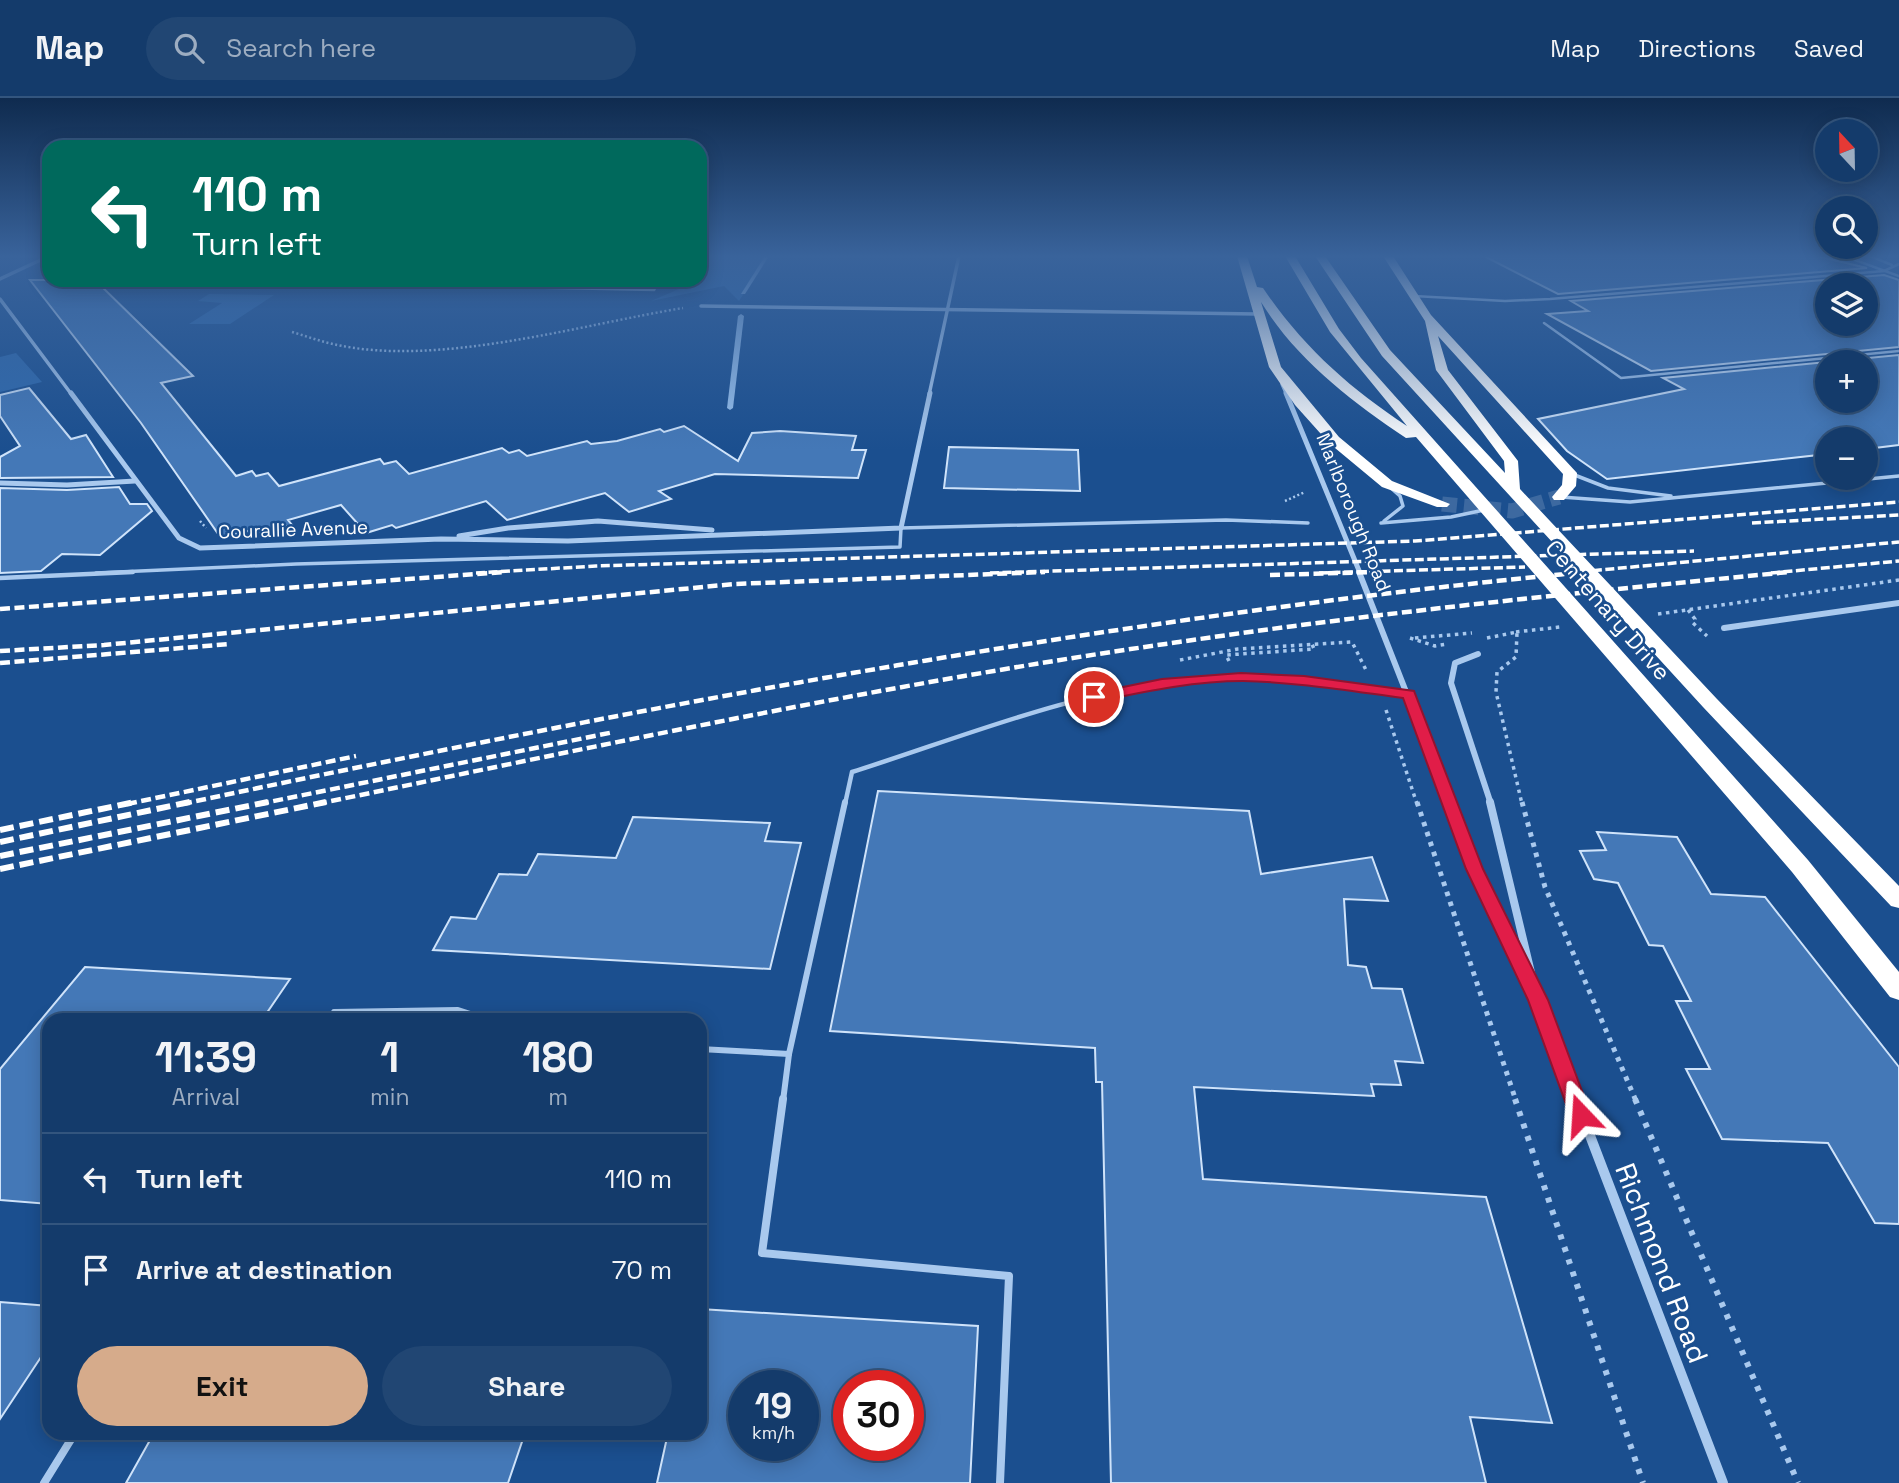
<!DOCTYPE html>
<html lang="en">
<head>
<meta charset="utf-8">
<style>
  :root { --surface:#143b6b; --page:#214673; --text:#f1f3f6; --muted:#9dadc1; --line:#33557e; --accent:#d6ab8b }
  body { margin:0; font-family:"Space Grotesk",sans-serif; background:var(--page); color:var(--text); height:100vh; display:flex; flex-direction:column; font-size:26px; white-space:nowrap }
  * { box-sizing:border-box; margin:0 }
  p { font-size:23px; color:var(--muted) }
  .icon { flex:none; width:38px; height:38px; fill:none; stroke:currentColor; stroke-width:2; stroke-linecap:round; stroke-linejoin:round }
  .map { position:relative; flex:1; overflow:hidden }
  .panel { position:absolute; left:42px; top:915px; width:665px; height:427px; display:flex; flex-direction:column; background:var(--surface); border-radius:21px; box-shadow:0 4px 18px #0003,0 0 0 2px var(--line) }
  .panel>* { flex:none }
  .top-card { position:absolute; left:42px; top:42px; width:665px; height:147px; border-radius:21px; box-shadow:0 4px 18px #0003,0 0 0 2px var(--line); background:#00695c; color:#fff; overflow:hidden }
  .needle { width:46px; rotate:338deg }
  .controls { position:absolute; left:1815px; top:21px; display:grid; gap:14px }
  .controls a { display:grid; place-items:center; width:63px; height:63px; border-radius:50%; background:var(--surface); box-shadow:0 4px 18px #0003,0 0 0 2px var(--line); font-size:35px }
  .speed { position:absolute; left:728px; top:1272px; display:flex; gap:14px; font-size:35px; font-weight:700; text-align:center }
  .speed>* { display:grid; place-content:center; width:91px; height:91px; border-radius:50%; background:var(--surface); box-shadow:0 4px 18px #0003,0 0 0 2px var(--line); line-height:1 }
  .speed small { font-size:18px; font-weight:400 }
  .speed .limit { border:10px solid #d22; background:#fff; color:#111 }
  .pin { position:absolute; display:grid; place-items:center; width:60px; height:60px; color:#fff; margin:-30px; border:4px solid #fff; border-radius:50%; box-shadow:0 2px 7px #0007 }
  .me { position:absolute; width:77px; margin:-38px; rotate:340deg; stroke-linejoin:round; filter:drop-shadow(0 0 5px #0008) }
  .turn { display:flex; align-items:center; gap:24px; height:147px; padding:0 35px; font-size:32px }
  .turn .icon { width:91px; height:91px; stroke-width:2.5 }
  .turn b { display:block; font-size:49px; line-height:60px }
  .eta { display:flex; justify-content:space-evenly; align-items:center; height:119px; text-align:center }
  .eta b { font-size:42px; font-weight:800; line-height:49px }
  .action { display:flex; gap:14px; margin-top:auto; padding:14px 35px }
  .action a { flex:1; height:80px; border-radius:42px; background:var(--accent); color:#111; font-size:28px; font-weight:800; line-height:80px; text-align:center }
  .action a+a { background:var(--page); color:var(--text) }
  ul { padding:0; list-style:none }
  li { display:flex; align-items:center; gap:21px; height:91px; padding:0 35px; border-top:2px solid var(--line) }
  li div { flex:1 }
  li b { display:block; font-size:26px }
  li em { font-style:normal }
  header { display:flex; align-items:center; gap:42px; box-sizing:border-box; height:98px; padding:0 35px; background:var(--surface); border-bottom:2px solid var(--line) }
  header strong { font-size:33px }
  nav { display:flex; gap:38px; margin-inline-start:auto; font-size:24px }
  .search { width:490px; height:63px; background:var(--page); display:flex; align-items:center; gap:18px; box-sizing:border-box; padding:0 24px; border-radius:38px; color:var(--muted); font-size:26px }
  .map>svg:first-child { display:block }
  .green { fill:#2e69ad }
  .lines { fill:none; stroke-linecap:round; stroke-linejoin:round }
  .stream { fill:#9cc4f0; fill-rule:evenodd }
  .building { fill:#4478b7; stroke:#cfe3fa; stroke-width:2; fill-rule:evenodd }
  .highway-tunnel { stroke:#3d69a0; stroke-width:15; stroke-dasharray:15 7; stroke-linecap:butt }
  .path-far3 { stroke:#a9c9ee; stroke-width:2.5; stroke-dasharray:2 2.5; stroke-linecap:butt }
  .path-far2 { stroke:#a9c9ee; stroke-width:3.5; stroke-dasharray:3.5 4.5; stroke-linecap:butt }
  .path-far1 { stroke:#a9c9ee; stroke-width:5; stroke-dasharray:4.5 6; stroke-linecap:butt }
  .path { stroke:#a9c9ee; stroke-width:6; stroke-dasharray:5 8; stroke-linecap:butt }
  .lane-far4 { stroke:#a9c9ee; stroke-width:2.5 }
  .lane-far3 { stroke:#a9c9ee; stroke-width:3.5 }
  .lane-far2 { stroke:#a9c9ee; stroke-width:4.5 }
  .lane-far1 { stroke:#a9c9ee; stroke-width:6 }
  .lane { stroke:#a9c9ee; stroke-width:8 }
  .street-far4 { stroke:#a9c9ee; stroke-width:3.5 }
  .street-far3 { stroke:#a9c9ee; stroke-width:5 }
  .street-far2 { stroke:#a9c9ee; stroke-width:6 }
  .street-far1 { stroke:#a9c9ee; stroke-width:8 }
  .street { stroke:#a9c9ee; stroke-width:10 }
  .highway { fill:#fff; fill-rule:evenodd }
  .rail-far2 { stroke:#fff; stroke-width:3.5; stroke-dasharray:9 3.5; stroke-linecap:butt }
  .rail-far1 { stroke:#fff; stroke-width:4.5; stroke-dasharray:10 4.5; stroke-linecap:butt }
  .rail { stroke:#fff; stroke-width:6; stroke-dasharray:14 6; stroke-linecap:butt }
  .route { fill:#e11d48; stroke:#92132f; stroke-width:2 }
  .labels { text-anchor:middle; stroke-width:5; stroke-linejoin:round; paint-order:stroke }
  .far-street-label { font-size:19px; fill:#fff; stroke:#1b4f8f }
  .street-label { font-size:23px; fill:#fff; stroke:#1b4f8f }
  .near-street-label { font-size:28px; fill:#fff; stroke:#1b4f8f }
</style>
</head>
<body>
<header>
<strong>Map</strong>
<div class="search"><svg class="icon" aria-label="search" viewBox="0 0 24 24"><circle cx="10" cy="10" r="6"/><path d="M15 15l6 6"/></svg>Search here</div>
<nav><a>Map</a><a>Directions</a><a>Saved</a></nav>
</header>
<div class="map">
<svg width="1899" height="1385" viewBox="0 0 1899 1385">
  <rect width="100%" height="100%" fill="#1b4f8f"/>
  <g class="green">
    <path d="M713 158H768L739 203 724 188 651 203 700 182V175Z"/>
    <path d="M209 196 274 197 230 226H189L222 205 198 203Z"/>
    <path d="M16 255 42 284 0 294V259Z"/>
  </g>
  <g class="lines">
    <g class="stream">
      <path d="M765 158H769L745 196H741Z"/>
      <path d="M741 216 744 218 733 310 730 312 727 310 738 218Z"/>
    </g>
  </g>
  <g class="building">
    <path d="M1484 158H1817L1867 170 1558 196Z"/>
    <path d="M1884 177 1899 182V249L1651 273 1547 216 1588 213 1571 203ZM1827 187H1866V226H1827Z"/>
    <path d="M30 182H95L193 278 161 285 236 378 252 373 256 378 268 375 279 388 380 361 384 366 396 363 409 376 502 350 509 355 519 352 527 358 587 343 591 346 617 343 660 331 664 334 684 328 738 363 752 335 780 333 856 338 852 352H866L858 380 715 376 659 393 671 401 629 414 605 395 507 422 486 403 396 430 392 427 366 435 341 407 288 422 292 427 256 437 252 432 221 440 141 325Z"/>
    <path d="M1899 257V347L1866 351V341H1827V356L1607 381 1567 353 1538 321 1684 291 1663 280ZM1827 264H1866V303H1827Z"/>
    <path d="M29 290 71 341 86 337 113 379 0 380V359L20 348 0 318V297Z"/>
    <path d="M949 349 1078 352 1080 393 944 390Z"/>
    <path d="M119 389 130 406H147L152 413 100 457 62 456 41 473 0 475V390L67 392Z"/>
    <path d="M878 693 1249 713 1261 776 1372 759 1388 803 1344 801 1348 867 1366 869 1372 890 1402 891 1423 965 1395 963 1401 987 1371 986 1374 998 1194 989 1203 1081 1486 1099 1552 1325 1470 1319 1486 1385H1111L1102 984H1096L1095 950 830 933Z"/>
    <path d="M633 719 770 725 765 743 801 745 770 871 433 852 451 819 476 821 499 776 527 777 538 756 616 760Z"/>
    <path d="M1597 734 1677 739 1711 796 1765 799 1899 969V1126L1875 1125 1828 1045 1722 1041 1686 971H1710L1676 903H1691L1663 848 1649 847 1618 785 1594 781 1580 753 1606 752Z"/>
    <path d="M85 869 290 881 262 922H49V1106L0 1102V971Z"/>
    <path d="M0 1204 49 1208V1247L0 1321Z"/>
    <path d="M700 1211 978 1228 970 1385H657L668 1335H700ZM744 1288H803V1348H744ZM849 1288H908V1348H849Z"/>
    <path d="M154 1335H525L508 1385H126Z"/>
  </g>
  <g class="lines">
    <path class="highway-tunnel" d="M1442 406 1512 413 1559 399"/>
    <g class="path-far3">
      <path d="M292 234C306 238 319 243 333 246 436 270 579 227 683 210"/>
      <path d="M1285 403 1305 394"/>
      <path d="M200 423 206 430"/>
    </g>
    <g class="path-far2">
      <path d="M1688 512 1695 521 1693 525 1707 538"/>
      <path d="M1658 516 1899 482"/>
      <path d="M1516 534 1560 529"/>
      <path d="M1410 540 1435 548 1447 546"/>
      <path d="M1415 540 1472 535"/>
      <path d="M1487 540 1517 534 1516 559 1497 574 1496 594 1522 706"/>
      <path d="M1180 562 1238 551 1352 544 1366 572"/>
      <path d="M1229 563 1226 557 1314 551 1312 546"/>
      <path d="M1386 612 1417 706"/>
    </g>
    <g class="path-far1">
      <path d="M1417 704 1516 1003"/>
      <path d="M1522 704 1545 789 1636 1003"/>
    </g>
    <g class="path">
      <path d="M1515 1001 1643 1385"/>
      <path d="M1635 1001 1798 1385"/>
    </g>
    <g class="lane-far4">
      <path d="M1844 158 1899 178"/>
      <path d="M1870 158 1892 167"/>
      <path d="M391 182 404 187 654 192 660 182"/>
      <path d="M1414 198 1505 203 1550 201 1884 173 1899 166"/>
      <path d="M1544 225 1621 280 1899 253"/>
    </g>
    <g class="lane-far3">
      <path d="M1572 376 1608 390 1671 398"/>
      <path d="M1561 399 1630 404 1899 378"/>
      <path d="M1384 423 1403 408 1400 398 1392 391"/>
      <path d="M1381 425 1451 419 1484 412"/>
      <path d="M96 475 296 466 900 449 901 430 1226 422 1308 425"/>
    </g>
    <g class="lane-far2">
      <path d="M0 480 133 474"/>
      <path d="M845 706 852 674C963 639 1075 592 1191 582 1264 575 1337 585 1409 596"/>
    </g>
    <g class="lane-far1">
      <path d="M329 922 334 914 458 912 489 922"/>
      <path d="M700 951 789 956 845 704"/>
      <path d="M783 1003 789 956"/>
    </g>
    <g class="lane">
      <path d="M783 1001 762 1155 1009 1178 1000 1385"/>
      <path d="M44 1385 75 1335"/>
    </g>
    <g class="street-far4">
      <path d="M0 181 49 158"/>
      <path d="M0 201 72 297"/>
      <path d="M701 208 1257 216"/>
      <path d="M1282 286 1287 297"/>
      <path d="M929 297 959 158"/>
    </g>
    <g class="street-far3">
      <path d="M71 295 179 440 200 450 441 441 568 443 901 430 930 295"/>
      <path d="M1286 295 1360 475"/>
      <path d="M0 385 67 387 135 383"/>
      <path d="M459 438 508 430 598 423 712 432"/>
    </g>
    <g class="street-far2">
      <path d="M1359 474 1450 706"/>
      <path d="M1724 530 1899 505"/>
      <path d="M1478 556 1455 565 1451 585 1491 706"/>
    </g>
    <g class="street-far1">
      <path d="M1449 704 1474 771 1538 902 1577 1003"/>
      <path d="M1490 704 1534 887"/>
    </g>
    <path class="street" d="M1576 1001 1723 1385"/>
    <g class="highway">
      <path d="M1237 158H1247L1257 189 1263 190C1302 248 1349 290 1407 328L1330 234 1285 158H1295L1339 231 1361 260 1808 762 1899 874V902L1890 899 1792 774 1416 339 1406 340C1350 302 1297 262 1261 204L1281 269 1339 339 1392 383 1450 406 1447 409H1437L1382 389 1329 345 1295 307 1269 269Z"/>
      <path d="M1315 158H1325L1390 252 1505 375 1504 363 1436 272 1425 223 1383 158H1393L1431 217 1577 375 1576 388 1564 402H1554L1552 399 1562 387 1563 376 1438 238 1448 272 1518 363 1520 391 1717 601 1899 788V810L1891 808 1703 609 1382 258Z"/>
    </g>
    <g class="rail-far2">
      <path d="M1752 425 1899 417"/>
      <path d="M476 475 596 468 1415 443 1899 404"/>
      <path d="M990 475 1694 453"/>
      <path d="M1319 475 1525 469"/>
      <path d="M1568 475 1899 444"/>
      <path d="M1771 475 1899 463"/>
    </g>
    <g class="rail-far1">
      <path d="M1270 477 1375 474"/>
      <path d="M0 511 504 474"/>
      <path d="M0 553 104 547 734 486 1045 474"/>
      <path d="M0 565 230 546"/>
      <path d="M127 706 356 658"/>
      <path d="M182 706C646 608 1114 519 1586 474"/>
      <path d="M259 706 614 634"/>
      <path d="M317 706C603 647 890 585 1179 544 1382 514 1585 494 1789 474"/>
    </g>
    <g class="rail">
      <path d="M0 732 135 704"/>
      <path d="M0 744 190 704"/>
      <path d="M0 758 268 704"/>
      <path d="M0 771 326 704"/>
    </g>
  </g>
  <linearGradient id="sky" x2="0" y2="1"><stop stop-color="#0f2b4f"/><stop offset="0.45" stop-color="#39639b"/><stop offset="1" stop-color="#39639b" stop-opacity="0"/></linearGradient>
  <rect width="1899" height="352" fill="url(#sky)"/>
  <path class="route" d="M1241 575 1304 578 1414 593 1483 771 1548 902 1591 1017 1588 1023 1581 1026 1573 1023 1570 1017 1528 902 1466 771 1403 600C1350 593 1296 584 1243 583 1193 583 1143 594 1094 604L1087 599 1094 595 1162 581Z"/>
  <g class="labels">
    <g class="far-street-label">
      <text transform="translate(1354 414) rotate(68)" y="7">Marlborough Road</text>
      <text transform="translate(293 431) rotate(-2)" y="7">Courallie Avenue</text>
    </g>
    <g class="street-label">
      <text transform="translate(1608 512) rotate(49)" y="8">Centenary Drive</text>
    </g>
    <g class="near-street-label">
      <text transform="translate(1662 1165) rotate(69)" y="10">Richmond Road</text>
    </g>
  </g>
</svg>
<div class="controls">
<a><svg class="needle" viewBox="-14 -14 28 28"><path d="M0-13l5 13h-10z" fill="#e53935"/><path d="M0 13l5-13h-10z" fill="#9dadc1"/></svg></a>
<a><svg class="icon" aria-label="search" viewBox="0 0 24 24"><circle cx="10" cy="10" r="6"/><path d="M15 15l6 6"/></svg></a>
<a><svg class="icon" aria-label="layers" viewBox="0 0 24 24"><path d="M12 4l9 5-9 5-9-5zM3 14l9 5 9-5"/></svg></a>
<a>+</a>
<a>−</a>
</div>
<div class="speed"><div>19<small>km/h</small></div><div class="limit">30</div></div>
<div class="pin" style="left:1094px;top:599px;background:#d93025"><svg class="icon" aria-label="arrive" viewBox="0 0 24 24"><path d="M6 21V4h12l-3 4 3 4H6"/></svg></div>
<svg class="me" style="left:1581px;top:1017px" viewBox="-20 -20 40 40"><path d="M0-17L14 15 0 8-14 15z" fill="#e11d48" stroke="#fff" stroke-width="4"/></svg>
<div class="top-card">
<div class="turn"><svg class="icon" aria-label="left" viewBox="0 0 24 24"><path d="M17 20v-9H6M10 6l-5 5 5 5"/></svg><div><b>110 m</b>Turn left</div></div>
</div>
<section class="panel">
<div class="eta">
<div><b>11:39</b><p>Arrival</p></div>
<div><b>1</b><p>min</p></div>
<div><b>180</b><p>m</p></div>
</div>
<ul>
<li><svg class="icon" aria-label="left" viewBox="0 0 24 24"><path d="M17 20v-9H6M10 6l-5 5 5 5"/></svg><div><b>Turn left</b></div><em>110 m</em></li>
<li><svg class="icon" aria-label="arrive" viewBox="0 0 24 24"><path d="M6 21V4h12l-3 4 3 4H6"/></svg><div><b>Arrive at destination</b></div><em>70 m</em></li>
</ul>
<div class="action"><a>Exit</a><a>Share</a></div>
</section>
</div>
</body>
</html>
